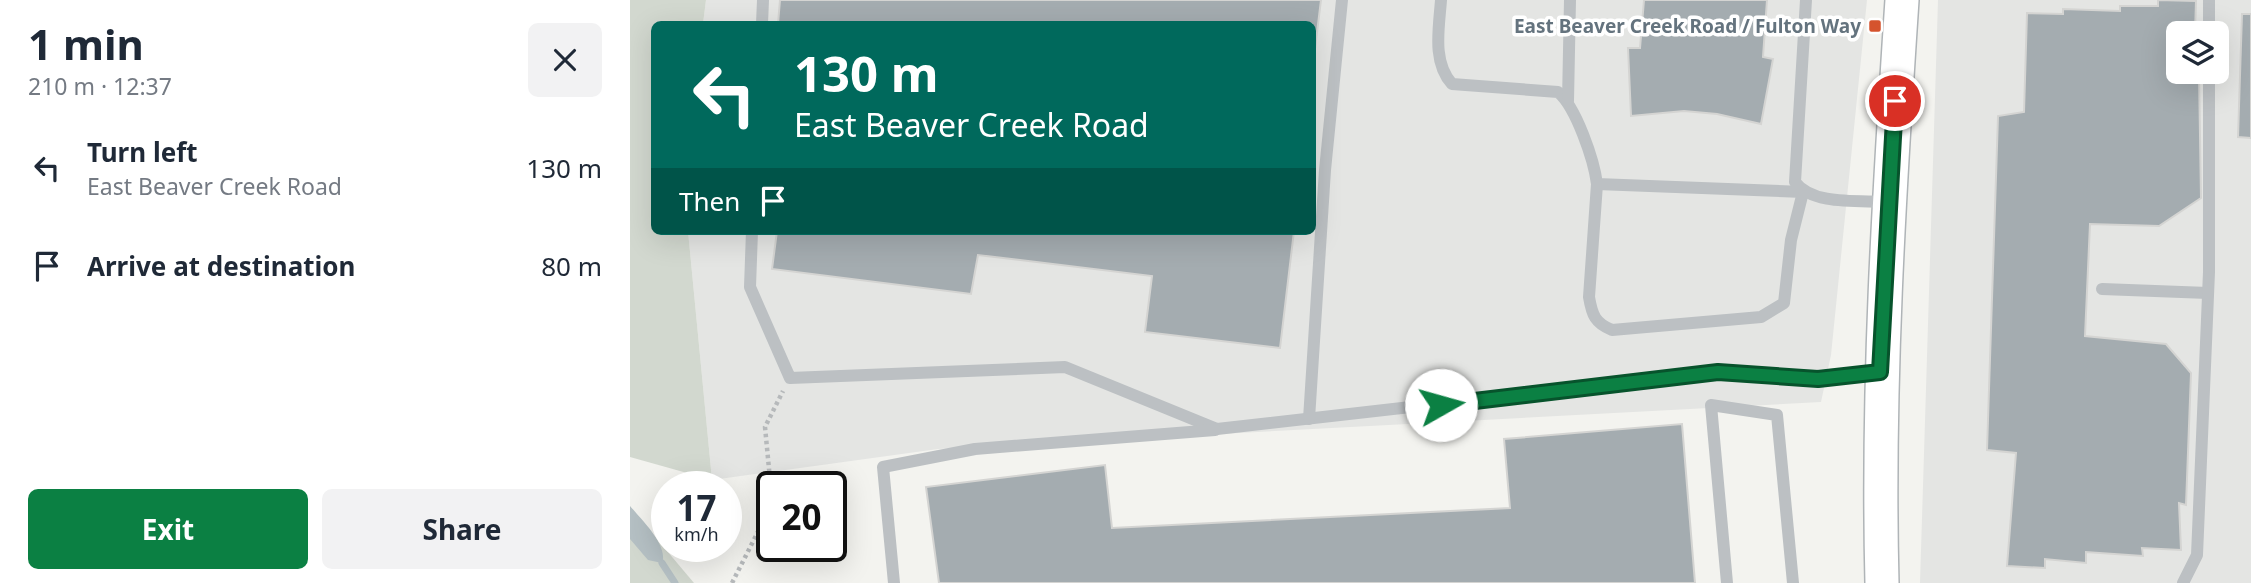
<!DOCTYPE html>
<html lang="en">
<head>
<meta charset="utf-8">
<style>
  :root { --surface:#fff; --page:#f2f2f3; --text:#1f2937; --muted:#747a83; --accent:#0b8043 }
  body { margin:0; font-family:"Noto Sans",sans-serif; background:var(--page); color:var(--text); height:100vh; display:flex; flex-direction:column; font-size:26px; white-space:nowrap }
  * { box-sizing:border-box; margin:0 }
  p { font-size:23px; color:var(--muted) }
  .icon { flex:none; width:38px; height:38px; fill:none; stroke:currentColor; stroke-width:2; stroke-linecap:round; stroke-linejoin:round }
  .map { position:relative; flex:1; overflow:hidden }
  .details { display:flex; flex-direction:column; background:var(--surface); width:630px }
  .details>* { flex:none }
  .hud { position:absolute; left:21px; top:21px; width:665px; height:214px; border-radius:10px; box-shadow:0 7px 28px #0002; background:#00695c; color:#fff; overflow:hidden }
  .tools { position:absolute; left:1536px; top:21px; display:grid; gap:14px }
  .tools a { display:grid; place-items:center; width:63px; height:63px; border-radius:10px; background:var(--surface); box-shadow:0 7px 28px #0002; font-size:35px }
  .speed { position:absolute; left:21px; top:471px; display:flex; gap:14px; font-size:35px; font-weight:700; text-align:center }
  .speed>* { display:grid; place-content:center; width:91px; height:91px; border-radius:50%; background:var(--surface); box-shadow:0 7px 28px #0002; line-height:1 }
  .speed small { font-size:18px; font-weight:400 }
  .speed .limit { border:4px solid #111; border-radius:10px; background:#fff; color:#111 }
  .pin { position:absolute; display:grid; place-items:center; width:60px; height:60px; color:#fff; margin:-30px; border:4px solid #fff; border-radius:50%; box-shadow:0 2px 7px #0007 }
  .me { position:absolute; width:77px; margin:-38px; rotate:83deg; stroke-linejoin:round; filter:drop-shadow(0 0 5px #0008) }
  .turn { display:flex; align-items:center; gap:24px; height:147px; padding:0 28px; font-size:32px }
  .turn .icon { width:91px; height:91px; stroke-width:2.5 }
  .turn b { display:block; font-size:49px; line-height:60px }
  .then { display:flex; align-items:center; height:66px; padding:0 28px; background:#0003; gap:14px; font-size:26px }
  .round { display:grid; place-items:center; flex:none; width:74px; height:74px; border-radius:10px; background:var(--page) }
  .headline { display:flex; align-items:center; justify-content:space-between; height:119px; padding:0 28px }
  h1 { font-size:42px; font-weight:700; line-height:52px }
  .cta { display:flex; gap:14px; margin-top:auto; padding:14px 28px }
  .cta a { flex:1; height:80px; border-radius:10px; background:var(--accent); color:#fff; font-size:28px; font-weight:700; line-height:80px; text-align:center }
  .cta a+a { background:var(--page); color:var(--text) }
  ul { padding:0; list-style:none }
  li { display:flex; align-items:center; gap:21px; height:98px; padding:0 28px }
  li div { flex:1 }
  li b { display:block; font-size:26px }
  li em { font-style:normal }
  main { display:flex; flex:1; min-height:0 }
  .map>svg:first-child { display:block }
  .built { fill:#e4e5e3; fill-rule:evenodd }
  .green { fill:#d2d8cf }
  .water { fill:#b5c0c4 }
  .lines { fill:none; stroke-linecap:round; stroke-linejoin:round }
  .stream { stroke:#b5c0c4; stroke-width:7 }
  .building { fill:#a4acb0; stroke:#d4d4d2; stroke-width:2 }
  .secondary-casing { stroke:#afb4b7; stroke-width:36 }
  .path { stroke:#b6b9bb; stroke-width:4.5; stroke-dasharray:3.5 3.5; stroke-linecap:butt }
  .lane { stroke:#bcc0c3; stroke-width:12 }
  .secondary { stroke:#fff; stroke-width:33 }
  .route-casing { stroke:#07532c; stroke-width:18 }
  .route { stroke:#0b8043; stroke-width:12 }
  .poi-dot { fill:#d5532d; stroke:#fff; stroke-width:2.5 }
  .labels { text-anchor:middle; stroke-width:7; stroke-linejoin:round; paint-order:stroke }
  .poi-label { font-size:19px; font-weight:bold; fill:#64737e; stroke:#fff; text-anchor:end }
</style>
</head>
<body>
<main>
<section class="details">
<div class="headline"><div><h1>1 min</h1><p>210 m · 12:37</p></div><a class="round"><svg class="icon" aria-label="close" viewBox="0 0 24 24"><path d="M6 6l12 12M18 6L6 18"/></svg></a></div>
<ul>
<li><svg class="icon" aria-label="left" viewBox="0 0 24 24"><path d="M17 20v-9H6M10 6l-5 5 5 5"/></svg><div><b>Turn left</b><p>East Beaver Creek Road</p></div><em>130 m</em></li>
<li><svg class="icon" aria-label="arrive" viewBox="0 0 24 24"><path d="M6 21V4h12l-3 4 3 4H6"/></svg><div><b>Arrive at destination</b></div><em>80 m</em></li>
</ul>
<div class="cta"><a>Exit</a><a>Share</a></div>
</section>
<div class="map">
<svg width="1621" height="583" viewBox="0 0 1621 583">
  <rect width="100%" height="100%" fill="#f3f3ef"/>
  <g class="built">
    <path d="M76 0H1237L1201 355 1191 402 308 449 82 480 58 231H682V24H73Z"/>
    <path d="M1308 0H1621V583H1290ZM1549 33H1587V72H1549Z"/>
  </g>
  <g class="green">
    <path d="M0 0H76L73 24H24V231H58L82 480 0 457Z"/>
    <path d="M0 507 64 583H0Z"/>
  </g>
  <path class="water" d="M0 506C11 519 39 546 32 563L18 560 0 539Z"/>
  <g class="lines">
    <path class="stream" d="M32 563 45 583"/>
  </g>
  <g class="building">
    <path d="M150 0H691L682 73V24H148Z"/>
    <path d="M1014 0H1137L1133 57 1143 59 1131 124 1087 114 1054 111 1001 116 998 48H1010Z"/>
    <path d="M1528 0 1566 1 1565 33H1549V72H1569L1571 198 1529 226 1460 224 1455 336 1536 344 1561 373 1556 505 1549 503 1551 550 1512 548 1513 556 1456 552V563L1415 559V568L1377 566 1386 453 1357 450 1368 116 1394 112 1397 13 1433 14V9L1490 11V6H1528Z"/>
    <path d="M1612 14H1621V138L1608 137Z"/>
    <path d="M147 231H664L650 348 515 332 522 276 348 255 341 294 142 269Z"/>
    <path d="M1052 424 1065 583H309L296 487 475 465 482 528 880 508 874 439Z"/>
  </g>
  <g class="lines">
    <defs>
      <path id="secondary" d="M1252 583C1247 388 1259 195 1272 0"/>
    </defs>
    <use href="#secondary" class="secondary-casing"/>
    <g class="path">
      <path d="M142 500 135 427 153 391"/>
      <path d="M102 583 142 504"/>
    </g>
    <g class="lane">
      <path d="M811 0C809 28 802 62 822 84L928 92C946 107 964 160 967 184L959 297C962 315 965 323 982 330L1131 317 1154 303 1161 240 1173 192 967 184"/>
      <path d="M1176 0 1165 182C1183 206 1230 200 1258 202"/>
      <path d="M132 24 133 0"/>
      <path d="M1579 33V0"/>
      <path d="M938 101 940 0"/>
      <path d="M122 231 120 287 160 378 435 367 587 429 1088 372 1188 379 1250 372"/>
      <path d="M1472 289 1578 293"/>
      <path d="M679 419 695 170 712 0"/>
      <path d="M264 583 253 467 345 449 585 430"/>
      <path d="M1097 583 1081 405 1147 415 1163 583"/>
      <path d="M1553 583 1567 555 1579 272V72"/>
    </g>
    <use href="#secondary" class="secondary"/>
  </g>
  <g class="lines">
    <defs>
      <path id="route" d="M811 405 1088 372 1188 379 1250 372 1265 101"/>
    </defs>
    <use href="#route" class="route-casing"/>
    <use href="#route" class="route"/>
  </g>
  <rect class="poi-dot" x="1238" y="19" width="14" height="14" rx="3.5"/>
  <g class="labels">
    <g class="poi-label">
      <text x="1231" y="33">East Beaver Creek Road / Fulton Way</text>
    </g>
  </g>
</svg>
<div class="tools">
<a><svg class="icon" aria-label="layers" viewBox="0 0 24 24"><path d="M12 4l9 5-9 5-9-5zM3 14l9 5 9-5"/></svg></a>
</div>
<div class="speed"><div>17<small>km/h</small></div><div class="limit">20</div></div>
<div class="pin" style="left:1265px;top:101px;background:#d93025"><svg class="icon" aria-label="arrive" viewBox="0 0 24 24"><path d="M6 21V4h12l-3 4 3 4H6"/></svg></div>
<svg class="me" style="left:811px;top:405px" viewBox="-20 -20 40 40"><circle r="19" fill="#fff"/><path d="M0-13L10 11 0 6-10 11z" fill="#0b8043"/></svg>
<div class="hud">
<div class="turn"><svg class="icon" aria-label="left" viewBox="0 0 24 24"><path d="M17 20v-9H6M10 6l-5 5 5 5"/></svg><div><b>130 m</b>East Beaver Creek Road</div></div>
<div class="then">Then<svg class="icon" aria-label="arrive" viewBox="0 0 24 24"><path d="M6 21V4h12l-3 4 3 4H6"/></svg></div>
</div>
</div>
</main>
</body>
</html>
